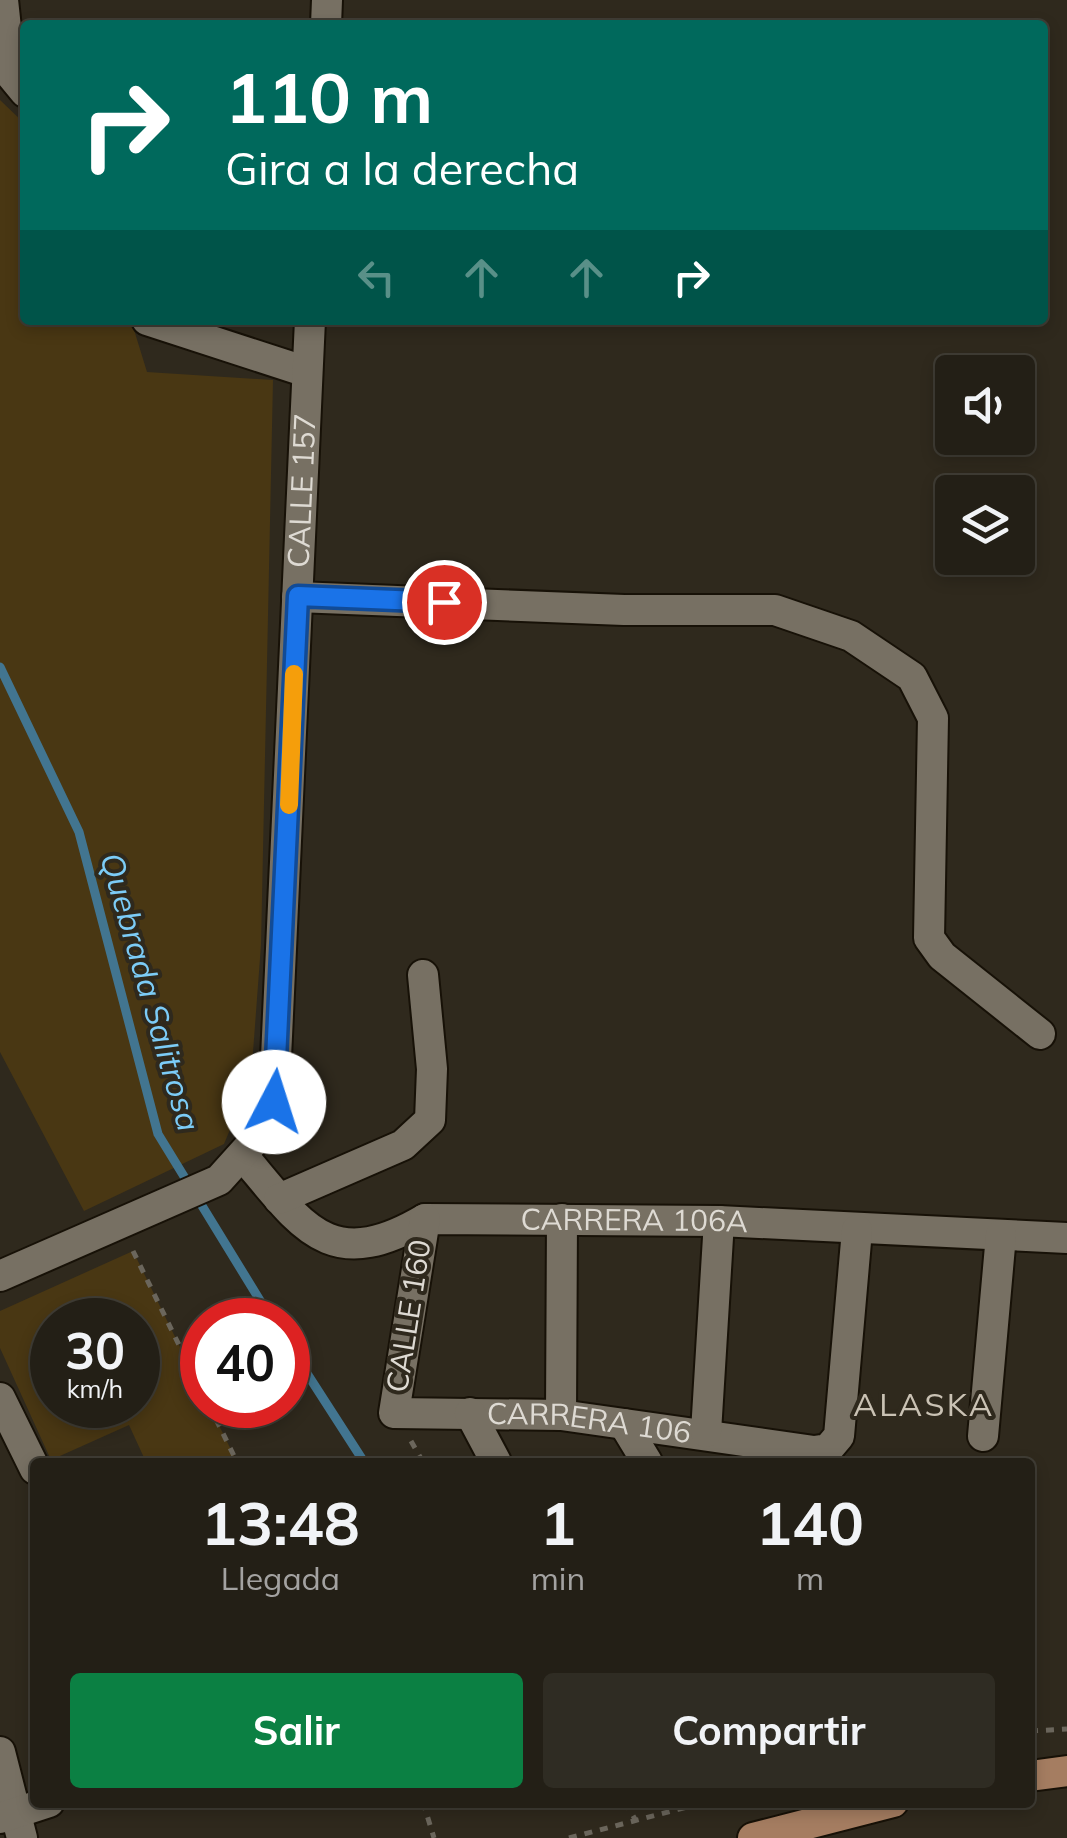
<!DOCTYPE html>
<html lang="es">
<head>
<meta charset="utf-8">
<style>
  :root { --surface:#231f16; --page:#2f2c23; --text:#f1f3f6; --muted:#a3a2a1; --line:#403d35; --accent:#0b8043 }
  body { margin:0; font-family:Mulish,sans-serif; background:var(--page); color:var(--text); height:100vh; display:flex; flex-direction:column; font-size:38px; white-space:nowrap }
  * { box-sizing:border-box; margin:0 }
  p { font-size:32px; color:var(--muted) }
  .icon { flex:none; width:55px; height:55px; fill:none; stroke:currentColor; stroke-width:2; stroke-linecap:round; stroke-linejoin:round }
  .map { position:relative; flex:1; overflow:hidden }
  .side { position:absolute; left:30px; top:1458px; width:1005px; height:350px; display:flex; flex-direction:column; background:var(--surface); border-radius:10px; box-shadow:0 5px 15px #0003,0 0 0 2px var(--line) }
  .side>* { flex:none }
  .banner { position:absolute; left:20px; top:20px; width:1028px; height:305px; border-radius:10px; box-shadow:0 5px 15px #0003,0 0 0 2px var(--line); background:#00695c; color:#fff; overflow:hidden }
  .buttons { position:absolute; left:935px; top:355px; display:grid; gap:20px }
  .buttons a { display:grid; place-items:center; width:100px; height:100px; border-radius:10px; background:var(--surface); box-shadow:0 5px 15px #0003,0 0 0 2px var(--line); font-size:50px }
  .speed { position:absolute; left:30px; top:1298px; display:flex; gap:20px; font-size:50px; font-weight:700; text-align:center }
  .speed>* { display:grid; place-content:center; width:130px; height:130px; border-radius:50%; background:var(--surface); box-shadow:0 5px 15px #0003,0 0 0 2px var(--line); line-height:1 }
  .speed small { font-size:25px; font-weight:400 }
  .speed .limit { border:15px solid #d22; background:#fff; color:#111 }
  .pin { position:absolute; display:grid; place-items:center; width:85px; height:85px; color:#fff; margin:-42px; border:5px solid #fff; border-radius:50%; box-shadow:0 2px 10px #0007 }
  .me { position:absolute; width:110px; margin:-55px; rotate:5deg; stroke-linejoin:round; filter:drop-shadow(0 0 8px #0008) }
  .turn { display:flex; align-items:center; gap:35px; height:210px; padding:0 40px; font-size:45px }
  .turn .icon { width:130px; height:130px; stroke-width:2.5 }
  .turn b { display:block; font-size:70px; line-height:85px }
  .lanes { display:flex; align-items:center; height:95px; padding:0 40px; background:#0003; justify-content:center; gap:50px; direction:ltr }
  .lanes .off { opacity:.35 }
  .eta { display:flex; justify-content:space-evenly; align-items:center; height:170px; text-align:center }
  .eta b { font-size:60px; font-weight:700; line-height:70px }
  .cta { display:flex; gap:20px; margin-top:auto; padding:20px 40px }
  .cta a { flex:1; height:115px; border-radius:10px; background:var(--accent); color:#fff; font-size:40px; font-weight:700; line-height:115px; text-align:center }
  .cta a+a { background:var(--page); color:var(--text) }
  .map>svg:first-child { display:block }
  .green { fill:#493713; fill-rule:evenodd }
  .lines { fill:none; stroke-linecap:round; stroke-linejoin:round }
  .stream { stroke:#427590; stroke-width:9 }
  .minor-casing { stroke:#171107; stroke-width:34 }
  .major-casing { stroke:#171107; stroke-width:34 }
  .path { stroke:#6b665c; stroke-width:5; stroke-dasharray:8 8; stroke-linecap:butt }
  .minor { stroke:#777063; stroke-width:30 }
  .major { stroke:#a57d61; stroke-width:30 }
  .route-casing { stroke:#114b97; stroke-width:25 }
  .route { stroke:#1a73e8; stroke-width:18 }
  .slow { stroke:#f59e0b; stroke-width:18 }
  .labels { text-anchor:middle; stroke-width:8; stroke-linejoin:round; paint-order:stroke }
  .street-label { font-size:30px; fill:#dedad3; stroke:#2f291d }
  .water-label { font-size:32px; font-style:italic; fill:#7cccf7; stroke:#2f291d }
  .neighbourhood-label { font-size:32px; letter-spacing:2.5px; fill:#cac2b4; stroke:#2f291d }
</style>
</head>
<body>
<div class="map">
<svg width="1067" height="1838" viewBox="0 0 1067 1838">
  <rect width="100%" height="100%" fill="#2f291d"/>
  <g class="green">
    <path d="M0 100 25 124V320H131L147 372 273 380 261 945 251 1079 224 1144 84 1211 0 1052Z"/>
    <path d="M133 1251 202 1392V1405H209L237 1462H146L129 1425 51 1460 0 1348V1311ZM52 1320H138V1405H52Z"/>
  </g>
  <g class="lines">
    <g class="stream">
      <path d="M0 667 79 832 158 1134 272 1320"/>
      <path d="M288 1344 364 1462"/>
      <path d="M583 1802 584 1804"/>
    </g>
    <defs>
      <g id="minor">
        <path d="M3 0 11 75 25 92"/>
        <path d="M326 25 327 0"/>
        <path d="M147 320 307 372"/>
        <path d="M297 597 624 610H775L851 636 912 677 933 718 929 938 942 956 1040 1034"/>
        <path id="s1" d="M244 1157C303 1227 330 1275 425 1219L719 1221 1067 1238"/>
        <path d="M279 1199 403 1145 430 1120 432 1069 423 975"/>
        <path id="s2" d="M425 1219 394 1413 561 1415 814 1451 828 1449 839 1436 857 1230"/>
        <path id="s3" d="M0 1276 219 1180 264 1130 274 1101 310 320"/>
        <path d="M0 1398 35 1469"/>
        <path d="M470 1413 496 1462"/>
        <path d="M561 1415 562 1219"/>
        <path d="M624 1424 647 1462"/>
        <path d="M706 1432 719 1221"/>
        <path d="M983 1436 1001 1235"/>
        <path d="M0 1752 22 1838"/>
        <path d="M0 1818 49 1802"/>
      </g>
      <g id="major">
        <path d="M1030 1776 1067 1771"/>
        <path d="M753 1838 893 1802"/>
      </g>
    </defs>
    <use href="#minor" class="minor-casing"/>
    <use href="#major" class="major-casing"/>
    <g class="path">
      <path d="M133 1251 202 1392"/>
      <path d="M209 1405 237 1462"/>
      <path d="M411 1441 423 1462"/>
      <path d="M1030 1731 1067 1729"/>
      <path d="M423 1802 434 1838"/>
      <path d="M625 1802 636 1821"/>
      <path d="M569 1838 706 1802"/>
    </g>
    <use href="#minor" class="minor"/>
    <use href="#major" class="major"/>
  </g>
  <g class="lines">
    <defs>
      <path id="route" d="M274 1102 298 596 444 602"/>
    </defs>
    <use href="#route" class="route-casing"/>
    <use href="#route" class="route"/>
    <path class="slow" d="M289 805 294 674"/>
  </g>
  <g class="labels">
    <g class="street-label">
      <text dy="10" stroke="none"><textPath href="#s3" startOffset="948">CALLE 157</textPath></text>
      <text dy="10" stroke="none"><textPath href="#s1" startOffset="430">CARRERA 106A</textPath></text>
      <text transform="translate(409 1316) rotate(-81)" y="10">CALLE 160</text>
      <text dy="10" stroke="none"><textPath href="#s2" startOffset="392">CARRERA 106</textPath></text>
    </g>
    <g class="water-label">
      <text transform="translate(150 992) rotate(74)" y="11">Quebrada Salitrosa</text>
    </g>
    <g class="neighbourhood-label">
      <text x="924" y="1416">ALASKA</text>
    </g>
  </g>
</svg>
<div class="buttons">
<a><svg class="icon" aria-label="sound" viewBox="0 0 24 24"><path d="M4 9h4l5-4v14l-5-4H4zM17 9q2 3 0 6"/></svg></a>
<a><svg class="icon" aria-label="layers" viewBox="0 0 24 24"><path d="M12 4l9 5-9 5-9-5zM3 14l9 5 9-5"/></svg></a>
</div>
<div class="speed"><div>30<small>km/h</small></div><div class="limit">40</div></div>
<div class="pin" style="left:444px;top:602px;background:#d93025"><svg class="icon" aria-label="arrive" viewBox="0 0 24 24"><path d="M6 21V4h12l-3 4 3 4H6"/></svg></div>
<svg class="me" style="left:274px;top:1102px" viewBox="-20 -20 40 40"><circle r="19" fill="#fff"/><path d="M0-13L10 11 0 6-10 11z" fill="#1a73e8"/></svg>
<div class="banner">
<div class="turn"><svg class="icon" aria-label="right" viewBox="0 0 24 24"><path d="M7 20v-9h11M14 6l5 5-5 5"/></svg><div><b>110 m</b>Gira a la derecha</div></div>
<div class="lanes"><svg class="icon off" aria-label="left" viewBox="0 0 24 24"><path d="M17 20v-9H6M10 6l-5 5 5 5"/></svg><svg class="icon off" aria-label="ahead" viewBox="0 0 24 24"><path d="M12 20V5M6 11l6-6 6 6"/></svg><svg class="icon off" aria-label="ahead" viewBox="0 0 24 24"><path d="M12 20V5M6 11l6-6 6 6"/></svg><svg class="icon" aria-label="right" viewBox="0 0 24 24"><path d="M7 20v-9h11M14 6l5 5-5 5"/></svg></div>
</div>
<section class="side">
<div class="eta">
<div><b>13:48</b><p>Llegada</p></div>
<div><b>1</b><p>min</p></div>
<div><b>140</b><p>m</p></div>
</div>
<div class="cta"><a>Salir</a><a>Compartir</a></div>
</section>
</div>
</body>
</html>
